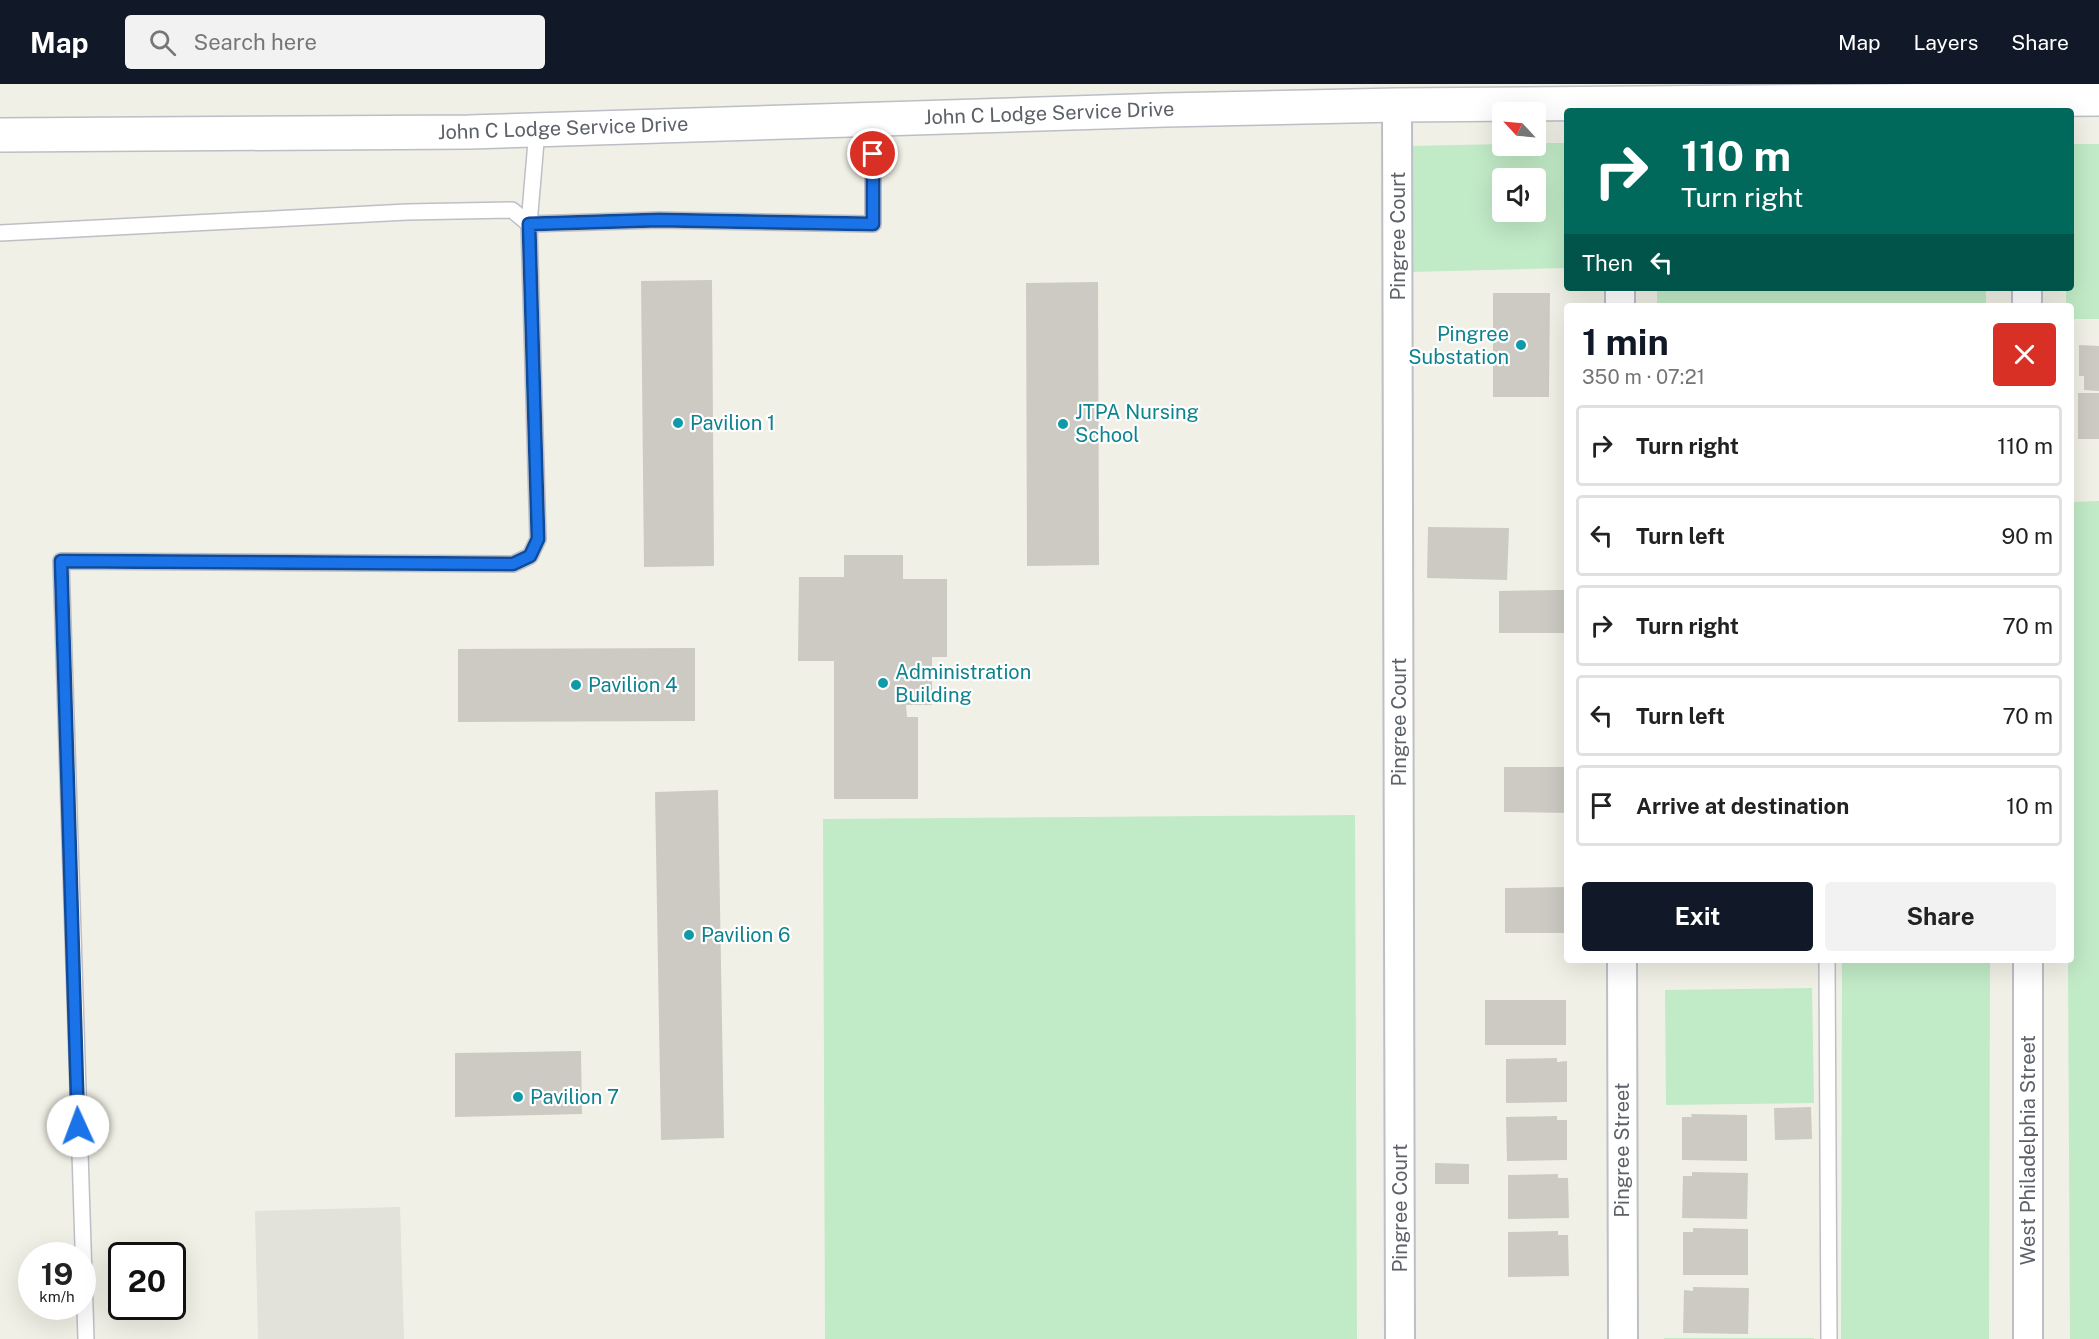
<!DOCTYPE html>
<html lang="en">
<head>
<meta charset="utf-8">
<style>
  :root { --surface:#fff; --page:#f2f2f2; --text:#222; --muted:#767676; --line:#e0e0e0; --accent:#111827 }
  body { margin:0; font-family:"Public Sans",sans-serif; background:var(--page); color:var(--text); height:100vh; display:flex; flex-direction:column; font-size:22px; white-space:nowrap }
  * { box-sizing:border-box; margin:0 }
  p { font-size:20px; color:var(--muted) }
  .icon { flex:none; width:33px; height:33px; fill:none; stroke:currentColor; stroke-width:2; stroke-linecap:round; stroke-linejoin:round }
  .map { position:relative; flex:1; overflow:hidden }
  .side { position:absolute; left:1564px; top:219px; width:510px; height:660px; display:flex; flex-direction:column; background:var(--surface); border-radius:6px; box-shadow:0 6px 24px #0002 }
  .side>* { flex:none }
  .banner { position:absolute; left:1564px; top:24px; width:510px; height:183px; border-radius:6px; box-shadow:0 6px 24px #0002; background:#00695c; color:#fff; overflow:hidden }
  .needle { width:39px; rotate:296deg }
  .buttons { position:absolute; left:1492px; top:18px; display:grid; gap:12px }
  .buttons a { display:grid; place-items:center; width:54px; height:54px; border-radius:6px; background:var(--surface); box-shadow:0 6px 24px #0002; font-size:30px }
  .speed { position:absolute; left:18px; top:1158px; display:flex; gap:12px; font-size:30px; font-weight:700; text-align:center }
  .speed>* { display:grid; place-content:center; width:78px; height:78px; border-radius:50%; background:var(--surface); box-shadow:0 6px 24px #0002; line-height:1 }
  .speed small { font-size:15px; font-weight:400 }
  .speed .limit { border:3px solid #111; border-radius:9px; background:#fff; color:#111 }
  .pin { position:absolute; display:grid; place-items:center; width:51px; height:51px; color:#fff; margin:-26px; border:3px solid #fff; border-radius:50%; box-shadow:0 2px 6px #0007 }
  .me { position:absolute; width:66px; margin:-33px; rotate:358deg; stroke-linejoin:round; filter:drop-shadow(0 0 4px #0008) }
  .turn { display:flex; align-items:center; gap:21px; height:126px; padding:0 18px; font-size:27px }
  .turn .icon { width:78px; height:78px; stroke-width:2.5 }
  .turn b { display:block; font-size:42px; line-height:51px }
  .then { display:flex; align-items:center; height:57px; padding:0 18px; background:#0003; gap:12px; font-size:22px }
  .round { display:grid; place-items:center; flex:none; width:63px; height:63px; border-radius:6px; background:var(--page) }
  .headline { display:flex; align-items:center; justify-content:space-between; height:102px; padding:0 18px }
  h1 { font-size:36px; font-weight:700; line-height:45px; color:var(--accent) }
  .action { display:flex; gap:12px; margin-top:auto; padding:12px 18px }
  .action a { flex:1; height:69px; border-radius:6px; background:var(--accent); color:#fff; font-size:24px; font-weight:700; line-height:69px; text-align:center }
  .action a+a { background:var(--page); color:var(--text) }
  ul { padding:0; list-style:none }
  li { display:flex; align-items:center; gap:18px; height:81px; margin:0 12px 9px; padding:0 6px; border:3px solid var(--line); border-radius:6px }
  li div { flex:1 }
  li b { display:block; font-size:22px }
  li em { font-style:normal }
  header { display:flex; align-items:center; gap:36px; box-sizing:border-box; height:84px; padding:0 30px; background:var(--accent); color:#fff }
  header strong { font-size:28px }
  nav { display:flex; gap:33px; margin-inline-start:auto; font-size:21px }
  .search { width:420px; height:54px; background:var(--page); display:flex; align-items:center; gap:15px; box-sizing:border-box; padding:0 21px; border-radius:6px; color:var(--muted); font-size:22px }
  .map>svg:first-child { display:block }
  .industrial { fill:#e2e1da }
  .green { fill:#c1eac6; fill-rule:evenodd }
  .building { fill:#cccac3 }
  .lines { fill:none; stroke-linecap:round; stroke-linejoin:round }
  .lane-casing { stroke:#bebfc6; stroke-width:18 }
  .street-casing { stroke:#bebfc6; stroke-width:32 }
  .secondary-casing { stroke:#bbbec5; stroke-width:36 }
  .lane { stroke:#fff; stroke-width:15 }
  .street { stroke:#fff; stroke-width:28 }
  .secondary { stroke:#fff; stroke-width:33 }
  .route-casing { stroke:#114b97; stroke-width:15 }
  .route { stroke:#1a73e8; stroke-width:10 }
  .culture-dot { fill:#0f9aa8; stroke:#fff; stroke-width:2 }
  .labels { text-anchor:middle; stroke-width:4.5; stroke-linejoin:round; paint-order:stroke }
  .street-label { font-size:20px; fill:#5d6168; stroke:#fff }
  .culture-label { font-size:20px; fill:#0d838f; stroke:#fff; text-anchor:start }
</style>
</head>
<body>
<header>
<strong>Map</strong>
<div class="search"><svg class="icon" aria-label="search" viewBox="0 0 24 24"><circle cx="10" cy="10" r="6"/><path d="M15 15l6 6"/></svg>Search here</div>
<nav><a>Map</a><a>Layers</a><a>Share</a></nav>
</header>
<div class="map">
<svg width="2099" height="1255" viewBox="0 0 2099 1255">
  <rect width="100%" height="100%" fill="#f1f0e6"/>
  <path class="industrial" d="M400 1123 404 1255H258L255 1127Z"/>
  <g class="green">
    <path d="M1536 59H1567V184L1411 188 1409 62 1503 60V62H1536ZM1503 94H1536V128H1503Z"/>
    <path d="M2072 60H2099V235H2072V222H2066V204H2072Z"/>
    <rect x="1657" y="204" width="329" height="18"/>
    <path d="M2099 417V1255H2070L2068 876H2072V418Z"/>
    <path d="M1355 731 1357 1255H825L823 735Z"/>
    <path d="M1842 876H1990L1989 1255H1841Z"/>
    <path d="M1812 904 1814 1019 1666 1021 1665 906Z"/>
    <rect x="1664" y="1254" width="150" height="1"/>
  </g>
  <g class="building">
    <path d="M712 196 714 482 644 483 641 197Z"/>
    <path d="M1098 198 1099 481 1027 482 1026 199Z"/>
    <path d="M1493 209H1550L1549 313H1493Z"/>
    <path d="M2079 261 2099 262V307L2084 306V292H2079Z"/>
    <rect x="2078" y="309" width="21" height="46"/>
    <path d="M1428 443 1509 444 1507 496 1427 494Z"/>
    <path d="M844 471H903V495H947V573H932V621H906L907 633H918V715H834V577H798L799 493H844Z"/>
    <path d="M1564 506V549H1499V507Z"/>
    <path d="M695 564V637L458 638V565Z"/>
    <path d="M1504 683H1568V729L1504 728Z"/>
    <path d="M718 706 724 1054 661 1056 655 708Z"/>
    <path d="M1568 803V849H1505V804Z"/>
    <rect x="1485" y="916" width="81" height="45"/>
    <path d="M581 967 582 1030 455 1033V969Z"/>
    <path d="M1557 974V978L1567 977V1018L1506 1019V975Z"/>
    <path d="M1811 1023 1812 1055 1775 1056 1774 1024Z"/>
    <path d="M1691 1030 1747 1031V1077L1682 1076V1033H1692Z"/>
    <path d="M1557 1032V1036H1567V1076L1507 1077 1506 1033Z"/>
    <path d="M1435 1079 1469 1080V1100H1435Z"/>
    <path d="M1692 1088 1748 1089 1747 1135 1682 1134 1683 1092H1692Z"/>
    <path d="M1558 1090V1094H1568L1569 1134 1508 1135V1091Z"/>
    <path d="M1693 1144 1748 1145V1191H1683V1148H1693Z"/>
    <path d="M1558 1147V1151H1568L1569 1192 1508 1193V1148Z"/>
    <path d="M1693 1203 1749 1204 1748 1250 1683 1249 1684 1206 1693 1207Z"/>
  </g>
  <g class="lines">
    <defs>
      <g id="lane">
        <path d="M537 46 529 140 659 136 873 140V70L877 35"/>
        <path d="M0 149 407 128 512 126 529 140 538 455 530 472 513 480 61 477 86 1255"/>
        <path d="M1827 876 1829 1255"/>
      </g>
      <g id="street">
        <path d="M1397 21 1400 1255"/>
        <path d="M1620 204V222"/>
        <path d="M2027 204V222"/>
        <path d="M1622 876 1623 1255"/>
        <path d="M2028 876V1255"/>
      </g>
      <path id="secondary" d="M0 51 469 48 1165 26 1397 21 2099 15"/>
    </defs>
    <use href="#lane" class="lane-casing"/>
    <use href="#street" class="street-casing"/>
    <use href="#secondary" class="secondary-casing"/>
    <use href="#lane" class="lane"/>
    <use href="#street" class="street"/>
    <use href="#secondary" class="secondary"/>
  </g>
  <g class="lines">
    <defs>
      <path id="route" d="M78 1042 61 477 513 480 530 472 538 455 529 140 659 136 873 140V70"/>
    </defs>
    <use href="#route" class="route-casing"/>
    <use href="#route" class="route"/>
  </g>
  <g class="culture-dot">
    <circle cx="1521" cy="261" r="6"/>
    <circle cx="678" cy="339" r="6"/>
    <circle cx="1063" cy="340" r="6"/>
    <circle cx="883" cy="599" r="6"/>
    <circle cx="576" cy="601" r="6"/>
    <circle cx="689" cy="851" r="6"/>
    <circle cx="518" cy="1013" r="6"/>
  </g>
  <g class="labels">
    <g class="street-label">
      <text transform="translate(1049 29) rotate(-2)" y="7">John C Lodge Service Drive</text>
      <text transform="translate(563 44) rotate(-2)" y="7">John C Lodge Service Drive</text>
      <text transform="translate(1398 152) rotate(-90)" y="7">Pingree Court</text>
      <text transform="translate(1399 638) rotate(-90)" y="7">Pingree Court</text>
      <text transform="translate(1622 1066) rotate(-90)" y="7">Pingree Street</text>
      <text transform="translate(2028 1066) rotate(-90)" y="7">West Philadelphia Street</text>
      <text transform="translate(1400 1124) rotate(-90)" y="7">Pingree Court</text>
    </g>
    <g class="culture-label">
      <text x="1509" y="257" text-anchor="end">Pingree<tspan x="1509" dy="23">Substation</tspan></text>
      <text x="1075" y="335">JTPA Nursing<tspan x="1075" dy="23">School</tspan></text>
      <text x="690" y="346">Pavilion 1</text>
      <text x="895" y="595">Administration<tspan x="895" dy="23">Building</tspan></text>
      <text x="588" y="608">Pavilion 4</text>
      <text x="701" y="858">Pavilion 6</text>
      <text x="530" y="1020">Pavilion 7</text>
    </g>
  </g>
</svg>
<div class="buttons">
<a><svg class="needle" viewBox="-14 -14 28 28"><path d="M0-13l5 13h-10z" fill="#e53935"/><path d="M0 13l5-13h-10z" fill="#767676"/></svg></a>
<a><svg class="icon" aria-label="sound" viewBox="0 0 24 24"><path d="M4 9h4l5-4v14l-5-4H4zM17 9q2 3 0 6"/></svg></a>
</div>
<div class="speed"><div>19<small>km/h</small></div><div class="limit">20</div></div>
<div class="pin" style="left:873px;top:70px;background:#d93025"><svg class="icon" aria-label="arrive" viewBox="0 0 24 24"><path d="M6 21V4h12l-3 4 3 4H6"/></svg></div>
<svg class="me" style="left:78px;top:1042px" viewBox="-20 -20 40 40"><circle r="19" fill="#fff"/><path d="M0-13L10 11 0 6-10 11z" fill="#1a73e8"/></svg>
<div class="banner">
<div class="turn"><svg class="icon" aria-label="right" viewBox="0 0 24 24"><path d="M7 20v-9h11M14 6l5 5-5 5"/></svg><div><b>110 m</b>Turn right</div></div>
<div class="then">Then<svg class="icon" aria-label="left" viewBox="0 0 24 24"><path d="M17 20v-9H6M10 6l-5 5 5 5"/></svg></div>
</div>
<section class="side">
<div class="headline"><div><h1>1 min</h1><p>350 m · 07:21</p></div><a class="round" style="background:#d93025;color:#fff"><svg class="icon" aria-label="close" viewBox="0 0 24 24"><path d="M6 6l12 12M18 6L6 18"/></svg></a></div>
<ul>
<li><svg class="icon" aria-label="right" viewBox="0 0 24 24"><path d="M7 20v-9h11M14 6l5 5-5 5"/></svg><div><b>Turn right</b></div><em>110 m</em></li>
<li><svg class="icon" aria-label="left" viewBox="0 0 24 24"><path d="M17 20v-9H6M10 6l-5 5 5 5"/></svg><div><b>Turn left</b></div><em>90 m</em></li>
<li><svg class="icon" aria-label="right" viewBox="0 0 24 24"><path d="M7 20v-9h11M14 6l5 5-5 5"/></svg><div><b>Turn right</b></div><em>70 m</em></li>
<li><svg class="icon" aria-label="left" viewBox="0 0 24 24"><path d="M17 20v-9H6M10 6l-5 5 5 5"/></svg><div><b>Turn left</b></div><em>70 m</em></li>
<li><svg class="icon" aria-label="arrive" viewBox="0 0 24 24"><path d="M6 21V4h12l-3 4 3 4H6"/></svg><div><b>Arrive at destination</b></div><em>10 m</em></li>
</ul>
<div class="action"><a>Exit</a><a>Share</a></div>
</section>
</div>
</body>
</html>
